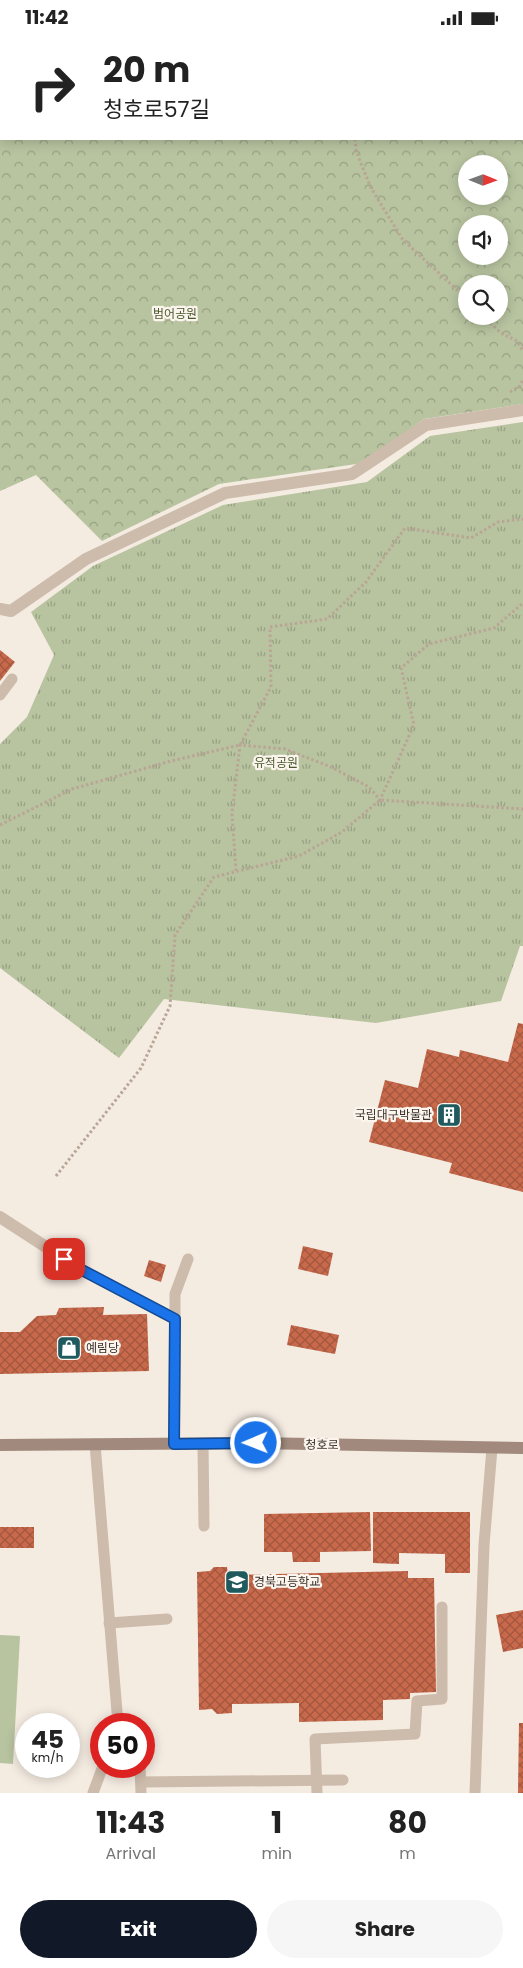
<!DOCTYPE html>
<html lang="en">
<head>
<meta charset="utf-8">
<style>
  :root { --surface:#fff; --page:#f6f6f6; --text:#222; --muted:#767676; --accent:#111827 }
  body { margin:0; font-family:Poppins,"Noto Sans KR",sans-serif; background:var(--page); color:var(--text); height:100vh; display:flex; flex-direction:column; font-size:19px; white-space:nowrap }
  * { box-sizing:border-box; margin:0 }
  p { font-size:16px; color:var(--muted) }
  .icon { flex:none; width:28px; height:28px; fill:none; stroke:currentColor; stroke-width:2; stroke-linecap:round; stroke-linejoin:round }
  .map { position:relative; height:1758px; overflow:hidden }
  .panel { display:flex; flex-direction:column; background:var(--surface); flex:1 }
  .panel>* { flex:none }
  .banner { position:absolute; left:0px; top:0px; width:524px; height:105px; box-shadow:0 2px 12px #0003; background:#fff; color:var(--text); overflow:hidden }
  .needle { width:32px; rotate:91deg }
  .tools { position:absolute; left:458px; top:120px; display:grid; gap:10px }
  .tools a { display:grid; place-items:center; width:50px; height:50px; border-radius:50%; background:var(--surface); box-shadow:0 2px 12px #0003; font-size:25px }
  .speed { position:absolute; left:15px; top:1678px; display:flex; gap:10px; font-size:25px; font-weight:700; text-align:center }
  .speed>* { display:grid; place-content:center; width:65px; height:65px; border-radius:50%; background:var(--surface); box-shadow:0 2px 12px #0003; line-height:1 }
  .speed small { font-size:12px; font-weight:400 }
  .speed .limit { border:8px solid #d22; background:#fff; color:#111 }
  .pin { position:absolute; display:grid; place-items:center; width:42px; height:42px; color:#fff; margin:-21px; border-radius:10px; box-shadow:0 2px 8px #0006 }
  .me { position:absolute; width:55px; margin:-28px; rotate:269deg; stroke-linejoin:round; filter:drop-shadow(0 0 4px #0008) }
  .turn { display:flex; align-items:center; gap:18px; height:105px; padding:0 20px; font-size:22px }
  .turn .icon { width:65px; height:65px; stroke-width:2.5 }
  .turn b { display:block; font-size:35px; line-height:42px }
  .eta { display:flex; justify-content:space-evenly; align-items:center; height:85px; text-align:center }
  .eta b { font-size:30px; font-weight:700; line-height:35px }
  .button { display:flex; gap:10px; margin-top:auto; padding:10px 20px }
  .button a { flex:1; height:58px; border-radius:30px; background:var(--accent); color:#fff; font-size:20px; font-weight:700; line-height:58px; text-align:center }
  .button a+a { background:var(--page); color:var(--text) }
  .status { display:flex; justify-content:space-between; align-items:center; height:35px; padding:0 25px; background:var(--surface); direction:ltr }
  .status svg { height:14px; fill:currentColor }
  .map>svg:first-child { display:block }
  .grass { fill:#b8c4a0 }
  .forest { fill:url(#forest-crowns); fill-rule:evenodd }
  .park { fill:url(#park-tufts) }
  .building { fill:url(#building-cross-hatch) }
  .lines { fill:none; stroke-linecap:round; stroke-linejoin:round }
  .path { stroke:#b9a596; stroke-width:3; stroke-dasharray:2.5 2.5; stroke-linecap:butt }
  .lane { stroke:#cdbbac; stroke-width:11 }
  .street { stroke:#cdbbac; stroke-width:12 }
  .secondary { stroke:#a18a7d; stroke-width:12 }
  .route-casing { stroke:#114b97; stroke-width:12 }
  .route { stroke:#1a73e8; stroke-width:9 }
  .labels { text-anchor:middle; stroke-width:4.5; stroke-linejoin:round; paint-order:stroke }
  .park-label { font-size:12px; fill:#4a5a2e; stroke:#fbf5ee }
  .poi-label { font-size:12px; fill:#3b302b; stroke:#fbf5ee; text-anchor:start }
  .street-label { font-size:12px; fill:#3b302b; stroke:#fbf5ee }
</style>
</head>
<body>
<div class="status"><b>11:42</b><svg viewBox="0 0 49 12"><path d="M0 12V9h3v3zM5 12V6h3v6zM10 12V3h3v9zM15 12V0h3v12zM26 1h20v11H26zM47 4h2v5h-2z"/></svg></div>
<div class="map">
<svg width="523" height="1758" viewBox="0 0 523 1758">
  <defs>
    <pattern id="forest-crowns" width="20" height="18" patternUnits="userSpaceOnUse" patternTransform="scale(1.25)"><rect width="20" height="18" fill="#b8c4a0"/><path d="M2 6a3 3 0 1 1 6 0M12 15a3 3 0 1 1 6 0" fill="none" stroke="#97a083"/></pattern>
    <pattern id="park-tufts" width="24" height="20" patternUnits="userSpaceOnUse" patternTransform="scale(1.25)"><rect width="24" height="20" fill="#b8c4a0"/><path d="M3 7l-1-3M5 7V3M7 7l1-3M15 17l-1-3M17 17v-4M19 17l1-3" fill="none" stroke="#97a083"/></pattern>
    <pattern id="building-cross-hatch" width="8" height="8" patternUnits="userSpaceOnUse" patternTransform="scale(1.25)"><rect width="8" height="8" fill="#c8694b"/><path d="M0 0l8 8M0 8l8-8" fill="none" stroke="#a4573f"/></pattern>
  </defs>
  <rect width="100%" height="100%" fill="#f4ebe1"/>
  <path class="grass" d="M0 1600 20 1601 13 1729 0 1728Z"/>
  <path class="forest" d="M0 0H523V369L424 384 363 428 219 449 102 506 36 440 0 456ZM1 1H522V104H1ZM466 129H499V161H466ZM466 189H499V221H466ZM466 249H499V281H466Z"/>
  <path class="park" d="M523 387V911H520L501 966 376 988 164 964 119 1023 0 933V709L27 682 54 620 31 577 93 531 223 470 367 447 430 401Z"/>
  <g class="building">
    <path d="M0 615 15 627 0 646Z"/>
    <path d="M518 988 523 989V1157L449 1138 452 1128 369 1107 385 1045 418 1053 427 1014 459 1022 460 1015 508 1027Z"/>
    <path d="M303 1211 333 1218 328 1241 298 1234Z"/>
    <path d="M149 1225 166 1230 161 1247 144 1241Z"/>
    <path d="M104 1272 103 1280 147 1279 149 1336 0 1339V1297H20L37 1281 56 1280 59 1273Z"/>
    <path d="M291 1290 339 1300 335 1319 287 1310Z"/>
    <path d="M370 1477 371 1516 320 1517V1527H293L292 1517H264V1479Z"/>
    <path d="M373 1477H470V1538H445V1519L399 1518V1529L373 1528Z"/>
    <rect x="0" y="1492" width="34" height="21"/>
    <path d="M214 1532H227L228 1540 408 1536V1543H434L436 1657 410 1658V1664L383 1665V1685L299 1687V1668L232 1669V1678L217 1679 212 1674 199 1675 197 1537 210 1536Z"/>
    <path d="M523 1575V1613L503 1617 496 1580Z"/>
    <path d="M519 1688H523V1758H518Z"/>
  </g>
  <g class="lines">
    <g class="path">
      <path d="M457 0 459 1"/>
      <path d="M322 1V0"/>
      <path d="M522 18H523"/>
      <path d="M355 104 356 116 371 153 403 205 466 263"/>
      <path d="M483 281 501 298 517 306 523 316"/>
      <path d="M510 357 520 351 523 344"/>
      <path d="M0 790 72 754 171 726 240 710 271 652 270 592 327 584 366 547 405 493 471 503 498 487 523 484"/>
      <path d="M236 836 232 779 240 710 285 714 331 732 369 752 380 765 414 690 401 633 429 609 494 593 523 568"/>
      <path d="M56 1141 141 1033 170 971 175 900 214 842 299 821 342 797 380 765 523 774"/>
    </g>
    <g class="lane">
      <path d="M0 660 12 644"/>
      <path d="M175 1284V1259L188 1224"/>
      <path d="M95 1409 118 1689"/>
      <path d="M203 1409 204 1491"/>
      <path d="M109 1588 167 1584"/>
      <path d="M140 1731 141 1758"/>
      <path d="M141 1747 343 1745"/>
      <path d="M93 1758 103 1731"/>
      <path d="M317 1758 315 1704 415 1699 417 1666 442 1664V1572"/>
      <path d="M475 1758 484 1510 492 1413"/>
    </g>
    <g class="street">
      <path d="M0 574 11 576 86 524 225 458 352 439 426 390 523 375"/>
      <path d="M0 1182 80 1234 175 1284 174 1409"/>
    </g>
    <path class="secondary" d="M0 1410 256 1408 523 1413"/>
  </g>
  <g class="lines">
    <defs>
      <path id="route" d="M64 1224 80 1234 175 1284 174 1409 256 1408"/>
    </defs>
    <use href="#route" class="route-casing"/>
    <use href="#route" class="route"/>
  </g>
  <defs>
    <symbol id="building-square" viewBox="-11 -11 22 22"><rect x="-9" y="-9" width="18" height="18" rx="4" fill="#1f5a5e" stroke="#fbf5ee"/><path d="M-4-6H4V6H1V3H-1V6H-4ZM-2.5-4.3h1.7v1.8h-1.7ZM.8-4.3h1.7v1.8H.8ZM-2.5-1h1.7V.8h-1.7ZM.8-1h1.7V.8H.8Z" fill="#fff"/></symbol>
    <symbol id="shop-square" viewBox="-11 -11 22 22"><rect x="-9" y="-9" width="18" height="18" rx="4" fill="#1f5a5e" stroke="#fbf5ee"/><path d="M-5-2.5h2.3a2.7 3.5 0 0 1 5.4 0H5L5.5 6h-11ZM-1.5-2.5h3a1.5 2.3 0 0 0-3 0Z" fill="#fff"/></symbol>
    <symbol id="school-square" viewBox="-11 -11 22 22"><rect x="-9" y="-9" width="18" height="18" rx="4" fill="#1f5a5e" stroke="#fbf5ee"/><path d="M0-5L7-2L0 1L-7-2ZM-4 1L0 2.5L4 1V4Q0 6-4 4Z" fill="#fff"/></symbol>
  </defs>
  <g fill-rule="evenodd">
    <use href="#building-square" x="435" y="1066" width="28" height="28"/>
    <use href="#shop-square" x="55" y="1299" width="28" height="28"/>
    <use href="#school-square" x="223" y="1533" width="28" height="28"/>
  </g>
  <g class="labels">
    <g class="park-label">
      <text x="175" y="283">범어공원</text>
      <text x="276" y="732">유적공원</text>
    </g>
    <g class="poi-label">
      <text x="432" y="1084" text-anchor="end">국립대구박물관</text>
      <text x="86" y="1317">예림당</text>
      <text x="254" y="1551">경북고등학교</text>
    </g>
    <g class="street-label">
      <text transform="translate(322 1410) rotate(1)" y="4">청호로</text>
    </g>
  </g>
</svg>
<div class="tools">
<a><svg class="needle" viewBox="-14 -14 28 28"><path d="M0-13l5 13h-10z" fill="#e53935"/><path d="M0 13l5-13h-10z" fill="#767676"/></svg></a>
<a><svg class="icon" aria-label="sound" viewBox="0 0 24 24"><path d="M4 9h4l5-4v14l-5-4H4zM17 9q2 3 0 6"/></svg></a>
<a><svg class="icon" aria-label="search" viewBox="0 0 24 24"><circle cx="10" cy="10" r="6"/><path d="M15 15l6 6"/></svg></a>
</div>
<div class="speed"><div>45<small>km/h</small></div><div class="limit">50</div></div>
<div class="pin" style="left:64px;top:1224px;background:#d93025"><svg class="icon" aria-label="arrive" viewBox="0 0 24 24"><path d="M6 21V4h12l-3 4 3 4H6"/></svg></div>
<svg class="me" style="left:256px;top:1408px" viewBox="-20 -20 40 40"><circle r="17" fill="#1a73e8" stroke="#fff" stroke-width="3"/><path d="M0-11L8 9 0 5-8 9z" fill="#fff"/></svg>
<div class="banner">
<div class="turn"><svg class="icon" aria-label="right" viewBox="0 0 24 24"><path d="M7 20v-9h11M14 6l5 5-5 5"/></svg><div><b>20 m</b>청호로57길</div></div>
</div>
</div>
<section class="panel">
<div class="eta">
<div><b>11:43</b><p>Arrival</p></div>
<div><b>1</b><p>min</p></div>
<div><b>80</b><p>m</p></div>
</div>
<div class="button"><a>Exit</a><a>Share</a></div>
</section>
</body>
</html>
